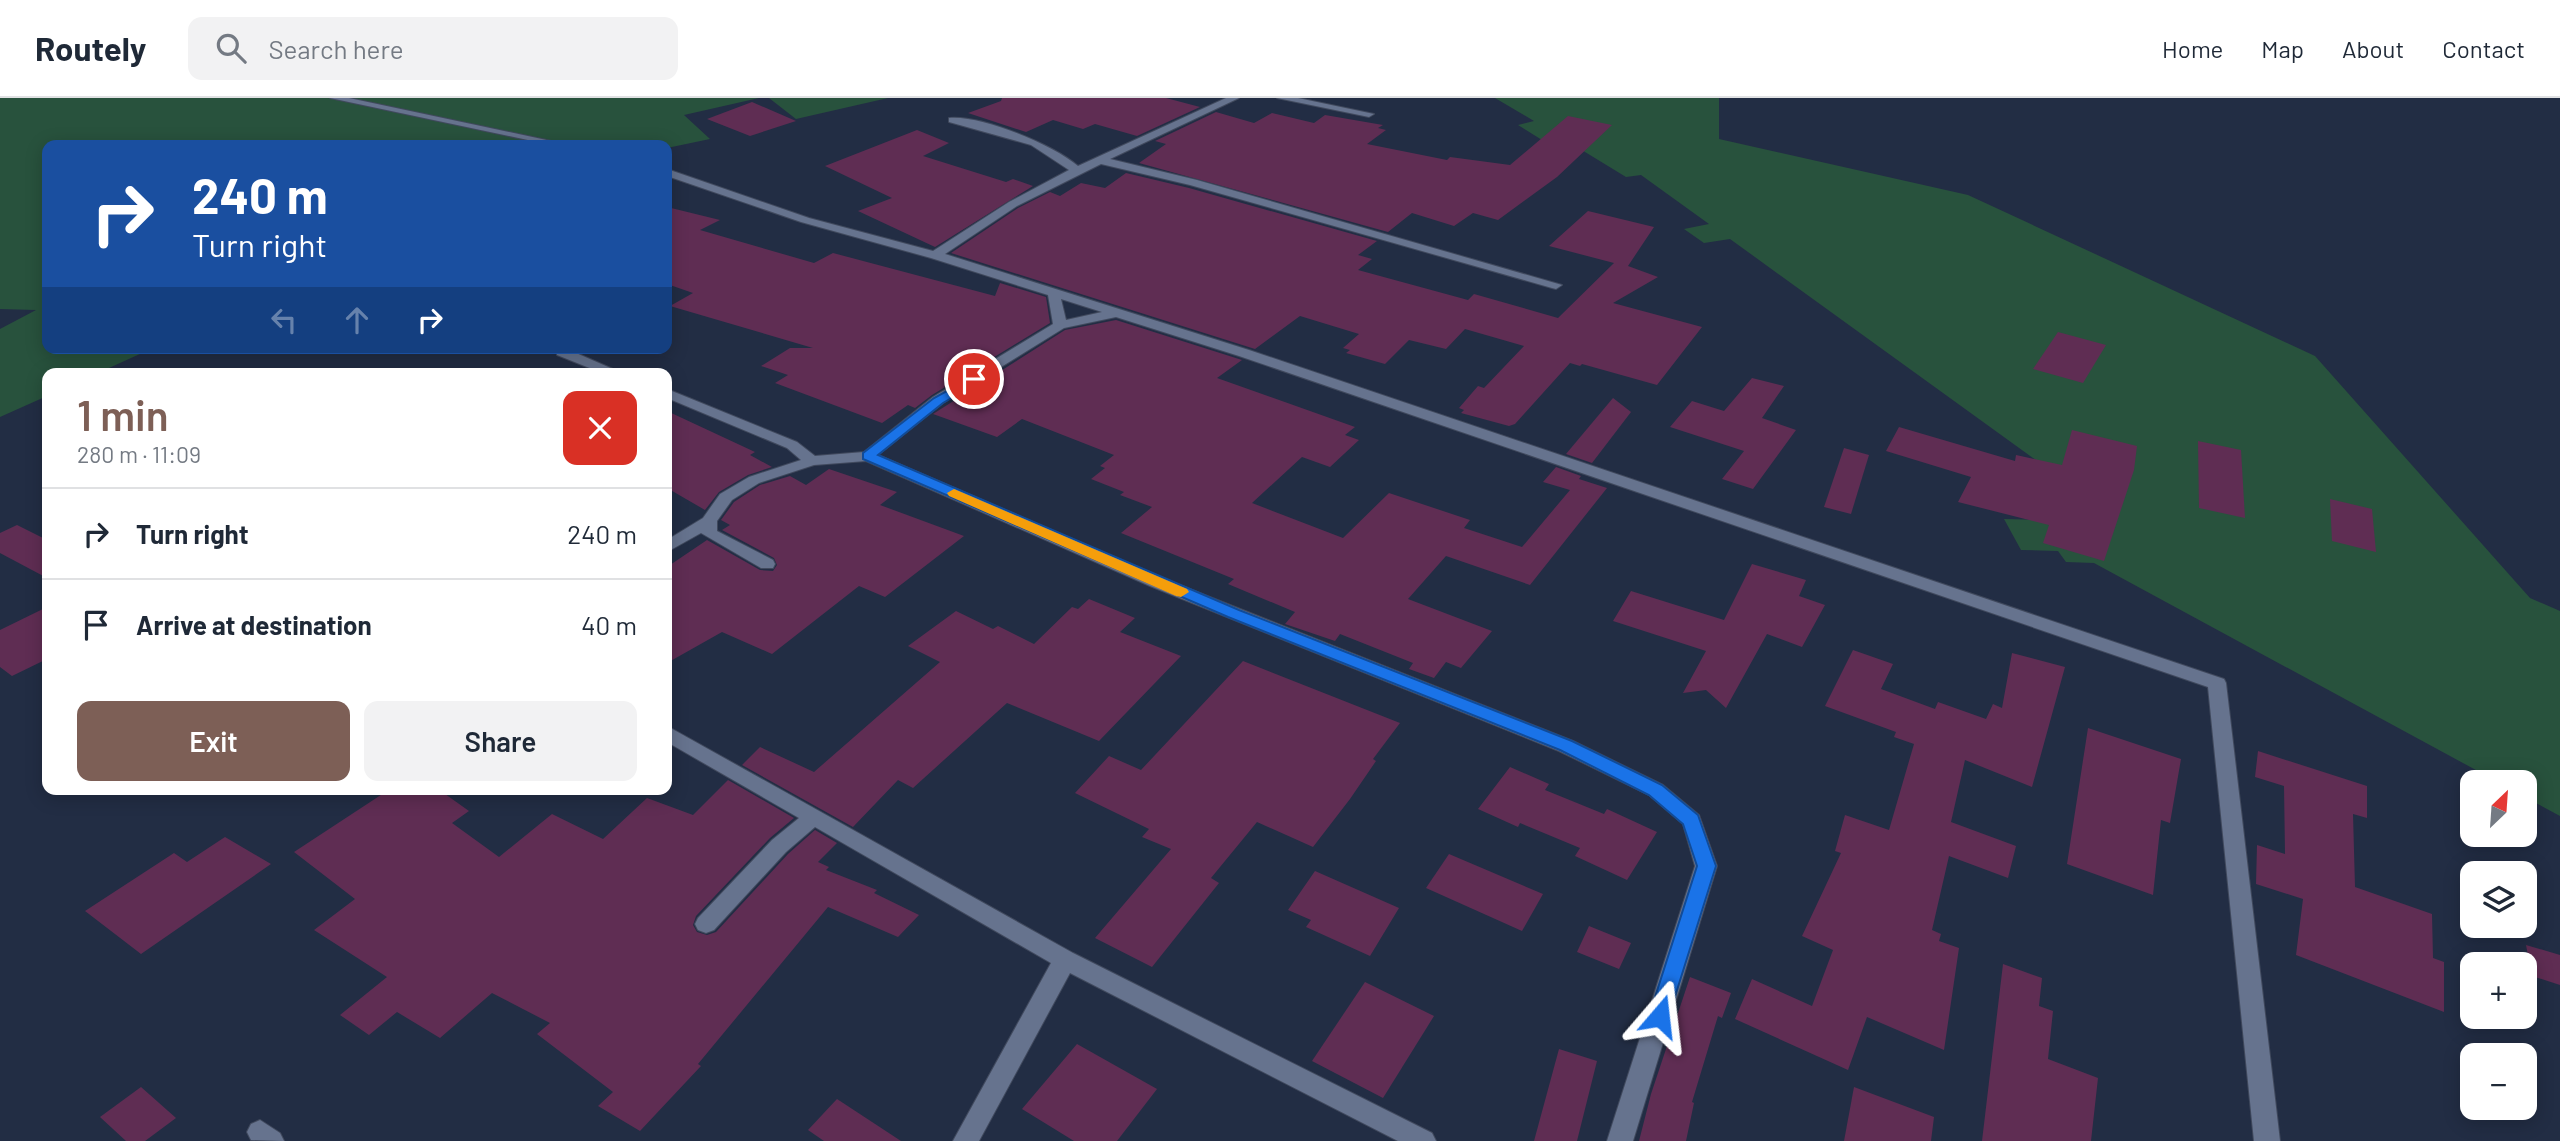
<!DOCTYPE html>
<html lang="en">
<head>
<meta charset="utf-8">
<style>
  :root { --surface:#fff; --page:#f2f2f3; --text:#1f2937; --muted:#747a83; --line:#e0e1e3; --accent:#7d5f56 }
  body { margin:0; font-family:Barlow,sans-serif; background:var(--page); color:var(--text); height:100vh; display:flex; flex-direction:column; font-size:26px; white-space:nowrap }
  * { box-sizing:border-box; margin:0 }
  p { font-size:23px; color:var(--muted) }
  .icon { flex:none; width:38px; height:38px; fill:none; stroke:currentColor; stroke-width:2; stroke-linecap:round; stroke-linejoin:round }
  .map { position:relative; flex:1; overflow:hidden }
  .details { position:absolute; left:42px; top:270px; width:630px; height:427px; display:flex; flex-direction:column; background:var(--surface); border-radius:14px; box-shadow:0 4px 18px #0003 }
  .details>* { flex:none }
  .guide { position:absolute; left:42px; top:42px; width:630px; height:214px; border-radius:14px; box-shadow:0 4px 18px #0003; background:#1a4fa0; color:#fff; overflow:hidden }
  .needle { width:46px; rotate:25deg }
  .fabs { position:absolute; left:2460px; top:672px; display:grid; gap:14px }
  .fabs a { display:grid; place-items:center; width:77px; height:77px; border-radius:14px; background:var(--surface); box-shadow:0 4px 18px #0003; font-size:35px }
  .pin { position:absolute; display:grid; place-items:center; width:60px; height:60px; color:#fff; margin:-30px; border:4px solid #fff; border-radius:50%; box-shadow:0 2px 7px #0007 }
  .me { position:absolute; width:77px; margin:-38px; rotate:17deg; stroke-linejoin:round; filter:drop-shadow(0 0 5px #0008) }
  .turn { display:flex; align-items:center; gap:24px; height:147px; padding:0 35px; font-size:32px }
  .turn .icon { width:91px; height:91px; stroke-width:2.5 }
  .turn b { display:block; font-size:49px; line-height:60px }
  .lanes { display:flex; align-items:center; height:66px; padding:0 35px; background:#0003; justify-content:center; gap:35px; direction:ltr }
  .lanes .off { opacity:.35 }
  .round { display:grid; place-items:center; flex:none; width:74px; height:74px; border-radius:14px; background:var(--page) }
  .overview { display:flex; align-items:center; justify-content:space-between; height:119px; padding:0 35px }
  h1 { font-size:42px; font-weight:600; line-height:52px; color:var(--accent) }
  .button { display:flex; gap:14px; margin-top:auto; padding:14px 35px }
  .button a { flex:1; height:80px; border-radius:14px; background:var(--accent); color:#fff; font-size:28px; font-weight:600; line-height:80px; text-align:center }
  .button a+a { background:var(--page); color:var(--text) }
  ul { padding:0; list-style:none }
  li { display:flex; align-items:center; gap:21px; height:91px; padding:0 35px; border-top:2px solid var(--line) }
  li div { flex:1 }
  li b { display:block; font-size:26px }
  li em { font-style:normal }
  header { display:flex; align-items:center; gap:42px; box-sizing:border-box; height:98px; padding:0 35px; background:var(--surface); border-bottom:2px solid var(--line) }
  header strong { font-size:33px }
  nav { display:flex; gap:38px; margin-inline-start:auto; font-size:24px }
  .search { width:490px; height:63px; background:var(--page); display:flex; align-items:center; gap:18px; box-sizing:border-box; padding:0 24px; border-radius:14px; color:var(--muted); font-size:26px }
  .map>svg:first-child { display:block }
  .green { fill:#28523d }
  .building { fill:#5f2d53 }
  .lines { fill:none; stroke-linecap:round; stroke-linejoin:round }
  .minor-casing { stroke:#40495d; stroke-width:2 }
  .minor { fill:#66738e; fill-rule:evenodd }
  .route { fill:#1a73e8; stroke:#114b97; stroke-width:2 }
  .slow { fill:#f59e0b }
</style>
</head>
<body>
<header>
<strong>Routely</strong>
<div class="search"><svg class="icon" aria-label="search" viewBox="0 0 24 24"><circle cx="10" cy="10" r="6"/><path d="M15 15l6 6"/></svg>Search here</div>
<nav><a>Home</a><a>Map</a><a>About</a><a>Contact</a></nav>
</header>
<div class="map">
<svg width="2560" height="1043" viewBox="0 0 2560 1043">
  <rect width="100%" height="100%" fill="#222d44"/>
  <g class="green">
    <path d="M0 0H759L684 17 710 41 667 50V47H47V250H153L98 275H47V298L0 319V231L36 212 0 211Z"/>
    <path d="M769 0H888L796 21Z"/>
    <path d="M1495 0H1719V41L1968 97 2315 258 2530 500 2560 513V718L2525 699V684H2498L2094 465 2066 464 2058 453 2021 452 2004 421 2040 422V365L1730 141 1704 145 1684 131 1709 126 1641 77 1626 79 1567 43 1550 47 1518 27 1534 23Z"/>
  </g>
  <g class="building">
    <path d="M1002 0H1166L1200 9 1137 38 1095 26 1083 31 1053 22 1026 34 968 15 1001 3Z"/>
    <path d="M752 4 796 23 750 38 707 21Z"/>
    <path d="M1216 14 1254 25 1272 15 1314 25 1325 17 1383 27 1378 30 1386 32 1367 46 1447 62 1450 59 1510 67 1568 18 1612 27 1557 79 1498 122 1473 115 1454 128 1412 115 1388 134 1139 65 1166 46 1155 43Z"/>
    <path d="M917 32 949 45 923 58 1006 84 1013 81 1033 88 935 149 858 113 892 100 825 68Z"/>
    <path d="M1126 75 1189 90 1377 143 1358 157 1372 161 1358 172 1468 202 1474 196 1558 220 1614 165 1549 148 1588 113 1654 129 1628 168 1658 179 1613 205 1702 229 1657 287 1582 266 1580 268 1570 265 1515 326 1509 328 1461 315 1464 312 1459 310 1478 288 1484 290 1524 248 1465 231 1446 251 1409 242 1385 266 1346 255 1350 252 1343 250 1359 236 1300 218 1255 251 951 155 1018 110 1050 94 1060 98 1081 85 1105 90Z"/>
    <path d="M667 109 720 122 700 132 814 165 833 155 995 198 1000 185 1046 199 1050 225 932 297 915 310 908 307 882 325 775 285 788 277 761 268 790 250H813L670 208 693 195 667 186Z"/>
    <path d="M1116 222 1242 262 1217 280 1355 329 1345 337 1359 342 1330 369 1302 359 1252 405 1343 440 1389 395 1470 422 1464 430 1522 449 1570 392 1543 384 1556 369 1581 378 1579 381 1607 390 1530 487 1446 458 1408 501 1492 533 1461 570 1446 564 1434 580 1409 571 1413 565 1340 536 1335 543 1285 526 1295 514 1228 486 1234 481 1121 435 1152 409 1120 397 1124 394 1091 381 1105 370 1100 368 1114 357 1022 321 997 339 933 316 1065 232Z"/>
    <path d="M2058 234 2106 247 2083 285 2033 271Z"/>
    <path d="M1752 280 1784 288 1762 320 1796 332 1753 391 1722 381 1744 353 1670 329 1692 303 1724 313Z"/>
    <path d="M1613 300 1631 314 1592 365 1566 356Z"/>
    <path d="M667 313 755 354 750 357 772 369 748 377 719 394 705 412 667 390Z"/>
    <path d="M1899 329 2015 363 2016 357 2062 367 2072 332 2137 348 2134 372 2104 463 2043 445 2049 427 1958 404 1971 379 1886 353Z"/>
    <path d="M2198 343 2241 352 2245 420 2199 410Z"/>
    <path d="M1844 350 1869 357 1851 416 1824 409Z"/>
    <path d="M829 371 897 394 880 407 964 438 885 499 859 488 772 556 722 534 667 565V469L707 442 760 472 773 473 777 467 774 460 722 432 730 427 721 422 734 404 760 387 790 378 806 387Z"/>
    <path d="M2330 401 2372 411 2376 454 2332 443Z"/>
    <path d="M17 427 47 442V480L0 455V435Z"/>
    <path d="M1752 466 1806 482 1799 498 1825 507 1802 549 1767 536 1726 610 1706 592 1683 595 1706 553 1613 523 1631 493 1724 522Z"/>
    <path d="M1089 501 1135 520 1120 534 1181 558 1099 643 1007 605 913 690 898 682 853 729 742 667 760 649 814 674 940 564 908 548 956 513 993 531 998 528 1034 546 1072 509 1078 511Z"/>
    <path d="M47 509V561L12 578 0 569V532Z"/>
    <path d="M1853 552 1893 566 1881 591 1935 611 1938 604 1986 621 1993 606 2002 610 2012 555 2065 569 2032 689 1965 662 1951 724 2016 748 2008 780 1949 758 1932 832 1941 836 1939 843 1959 850 1944 952 1867 919 1848 972 1735 921 1752 881 1812 908 1833 852 1802 838 1841 755 1835 753 1845 717 1889 732 1914 646 1894 639 1896 634 1825 608Z"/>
    <path d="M1243 563 1400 625 1373 661 1376 663 1350 701 1313 749 1257 724 1211 780 1219 785 1152 869 1095 840 1171 751 1142 739 1149 731 1075 695 1109 658 1141 672Z"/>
    <path d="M2088 630 2181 661 2170 725 2161 722 2153 797 2067 766Z"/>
    <path d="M2258 653 2367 688V720L2353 716 2355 789 2432 816 2433 860 2444 864V914L2296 857 2303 801 2256 786 2257 747 2285 756 2284 688 2255 679Z"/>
    <path d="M1510 669 1549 686 1545 692 1604 716 1607 711 1657 734 1627 782 1575 758 1580 750 1520 725 1518 729 1478 711Z"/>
    <path d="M728 682 794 720 770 740 696 818 693 827 697 834 707 837 716 834 788 756 815 732 837 745 818 764 829 769 826 772 877 792 874 795 919 817 898 839 828 809 698 966 701 968 640 1033 598 1008 613 994 537 936 550 925 492 895 440 940 397 914 369 937 340 917 387 879 314 832 355 801 294 754 390 691H438L469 713 452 725 499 759 552 716 603 741 647 700 693 717Z"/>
    <path d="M225 739 271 766 141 856 85 813 174 755 187 764Z"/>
    <path d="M1449 756 1543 796 1522 833 1426 790Z"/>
    <path d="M1315 773 1399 810 1370 858 1306 829 1311 822 1288 812Z"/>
    <path d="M1589 828 1631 845 1619 871 1577 854Z"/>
    <path d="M2526 847 2560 857V887L2532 878Z"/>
    <path d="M2003 866 2042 880 2039 908 2053 913 2048 961 2098 980 2091 1043H1982Z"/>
    <path d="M1690 879 1731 895 1722 920 1718 918 1692 1004 1694 1005 1686 1043H1639L1651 996Z"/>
    <path d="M1365 884 1434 918 1383 1000 1312 963Z"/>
    <path d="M1077 946 1157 991 1117 1043H1074L1022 1011Z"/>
    <path d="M1559 951 1597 963 1577 1043H1534Z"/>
    <path d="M141 989 176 1020 145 1043H126L100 1019Z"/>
    <path d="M1854 989 1934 1019 1931 1043H1844Z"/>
    <path d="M837 1001 901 1043H824L808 1032Z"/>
  </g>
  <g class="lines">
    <defs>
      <g id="minor">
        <path d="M330 0H349L570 47H551Z"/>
        <path d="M1226 0H1239L1110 61 1197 82 1562 187 1556 191 1552 190 1190 87 1101 66 1017 108 945 156 1249 252 2224 581 2226 585 2280 1043H2254L2208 589 1239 258 1116 219 1064 230 943 305 878 357 1162 480 1573 643 1663 687 1699 717 1717 768 1633 1043H1607L1695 768 1683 726 1649 697 1559 653 1150 488 866 363 814 367 759 385 732 402 717 423V433L773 462 775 466 773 470H761L701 435 667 454V442L703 420 720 396 749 379 801 362 787 350 667 300V291L797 344 815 358 864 354 933 299 1053 226 1048 197 931 160 801 124 667 78V71L809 120 933 153 1009 104 1069 72 1031 47 949 24V20C982 17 1053 47 1078 68ZM1061 201 1102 214 1066 222Z"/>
        <path d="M1277 0H1298L1374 16 1369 19Z"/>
        <path d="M557 251H567L622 275H602L557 257Z"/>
        <path d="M667 628 1073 855 1432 1035 1436 1043H1398L1070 875 979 1043H953L1051 865 815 729 786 754 714 832 706 835 698 832 695 826 698 820 772 742 799 720 667 644Z"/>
        <path d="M260 1022 280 1035 284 1043 251 1042 247 1034 251 1026Z"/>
      </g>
    </defs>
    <use href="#minor" class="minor-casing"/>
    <use href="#minor" class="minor"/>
  </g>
  <path class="route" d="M974 278 981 281 979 284 943 305 878 357 1239 512 1572 643 1662 687 1698 717 1716 768 1667 924 1660 927 1652 924 1649 918 1697 768 1683 726 1649 697 1560 652 1228 519 863 361V355L934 300Z"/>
  <path class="slow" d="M954 391 1187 491 1189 494 1181 499 1176 498 949 398 947 395Z"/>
</svg>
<div class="fabs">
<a><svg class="needle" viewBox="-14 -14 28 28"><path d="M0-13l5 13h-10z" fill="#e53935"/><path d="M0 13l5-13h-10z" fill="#747a83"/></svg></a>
<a><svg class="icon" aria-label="layers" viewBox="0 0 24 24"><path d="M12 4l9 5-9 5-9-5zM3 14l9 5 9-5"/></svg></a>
<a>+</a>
<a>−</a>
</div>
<div class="pin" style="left:974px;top:281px;background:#d93025"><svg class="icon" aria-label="arrive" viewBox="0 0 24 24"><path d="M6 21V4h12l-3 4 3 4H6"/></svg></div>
<svg class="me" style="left:1660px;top:918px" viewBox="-20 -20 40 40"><path d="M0-17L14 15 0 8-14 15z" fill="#1a73e8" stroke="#fff" stroke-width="4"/></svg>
<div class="guide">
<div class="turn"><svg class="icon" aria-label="right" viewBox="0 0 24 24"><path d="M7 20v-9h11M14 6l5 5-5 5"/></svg><div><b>240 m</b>Turn right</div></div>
<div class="lanes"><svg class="icon off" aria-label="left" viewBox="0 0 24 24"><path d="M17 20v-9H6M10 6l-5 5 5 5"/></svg><svg class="icon off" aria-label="ahead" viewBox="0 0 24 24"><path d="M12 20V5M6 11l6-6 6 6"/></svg><svg class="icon" aria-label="right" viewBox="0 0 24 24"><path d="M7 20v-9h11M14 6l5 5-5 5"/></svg></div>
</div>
<section class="details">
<div class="overview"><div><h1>1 min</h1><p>280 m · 11:09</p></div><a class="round" style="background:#d93025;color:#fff"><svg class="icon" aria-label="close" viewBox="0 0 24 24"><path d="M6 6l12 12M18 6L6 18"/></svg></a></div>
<ul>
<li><svg class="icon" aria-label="right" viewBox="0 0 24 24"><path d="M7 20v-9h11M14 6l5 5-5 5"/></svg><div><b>Turn right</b></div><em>240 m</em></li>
<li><svg class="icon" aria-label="arrive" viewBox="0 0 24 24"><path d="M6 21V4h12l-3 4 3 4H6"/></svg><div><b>Arrive at destination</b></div><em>40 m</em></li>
</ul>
<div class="button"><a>Exit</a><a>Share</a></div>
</section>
</div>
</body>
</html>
